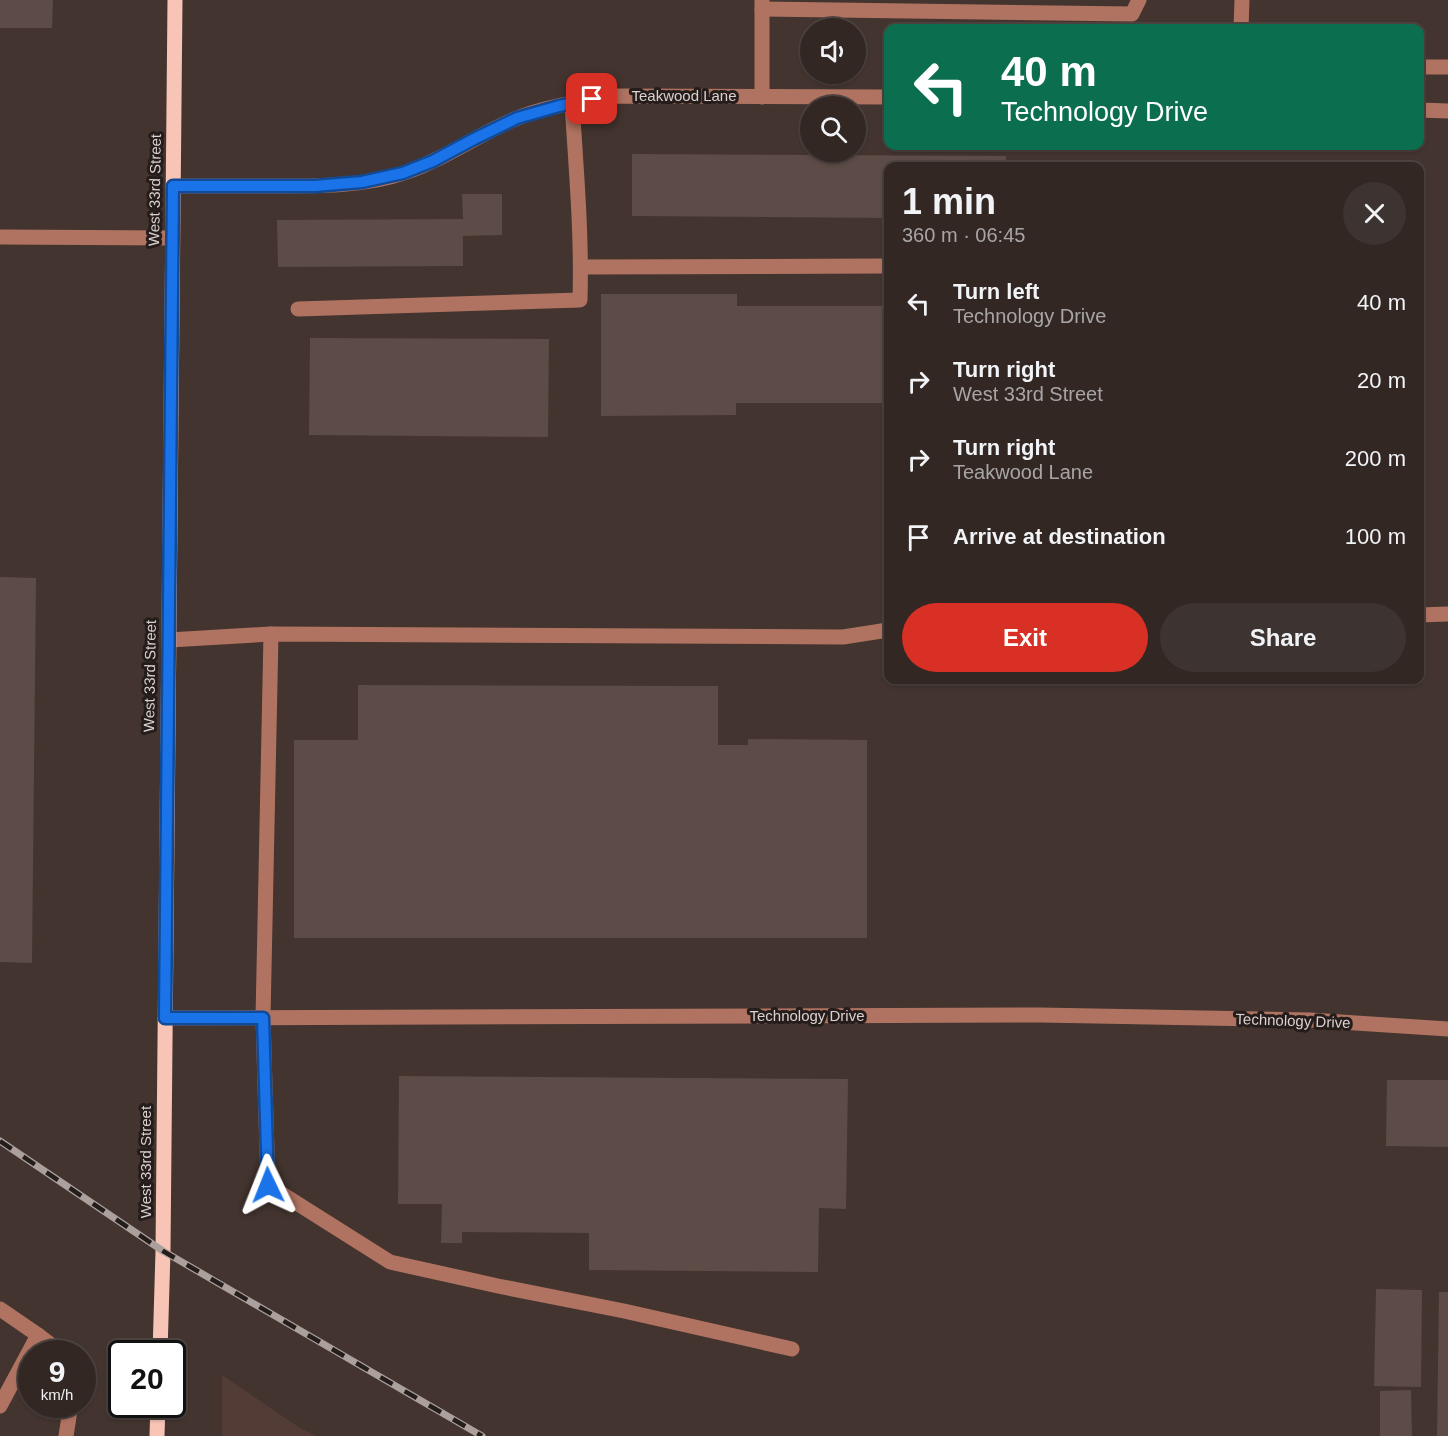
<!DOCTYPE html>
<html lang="en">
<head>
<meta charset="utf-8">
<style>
  :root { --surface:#322723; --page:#3d3330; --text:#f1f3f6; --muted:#a8a5a6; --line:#4d4441; --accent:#d93025 }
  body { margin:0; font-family:Helvetica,sans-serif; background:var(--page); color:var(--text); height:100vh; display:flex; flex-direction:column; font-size:22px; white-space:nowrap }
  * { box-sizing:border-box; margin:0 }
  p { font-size:20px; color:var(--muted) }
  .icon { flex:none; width:33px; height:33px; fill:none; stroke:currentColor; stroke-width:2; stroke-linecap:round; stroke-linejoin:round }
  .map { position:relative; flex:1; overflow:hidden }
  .side { position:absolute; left:884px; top:162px; width:540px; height:522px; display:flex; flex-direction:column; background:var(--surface); border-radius:12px; box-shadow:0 2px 4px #0004,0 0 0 2px var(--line) }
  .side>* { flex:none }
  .guide { position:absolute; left:884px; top:24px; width:540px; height:126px; border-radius:12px; box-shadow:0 2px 4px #0004,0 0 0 2px var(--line); background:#0b6e4f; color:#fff; overflow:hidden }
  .controls { position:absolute; left:800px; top:18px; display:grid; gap:12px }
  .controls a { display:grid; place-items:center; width:66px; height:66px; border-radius:50%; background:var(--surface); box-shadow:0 2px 4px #0004,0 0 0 2px var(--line); font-size:30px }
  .speed { position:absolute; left:18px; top:1340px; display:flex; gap:12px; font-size:30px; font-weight:700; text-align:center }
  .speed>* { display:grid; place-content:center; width:78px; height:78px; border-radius:50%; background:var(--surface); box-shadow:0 2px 4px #0004,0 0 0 2px var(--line); line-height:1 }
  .speed small { font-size:15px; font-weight:400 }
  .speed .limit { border:3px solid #111; border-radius:9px; background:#fff; color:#111 }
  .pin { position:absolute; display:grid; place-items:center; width:51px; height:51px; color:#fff; margin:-26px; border-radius:12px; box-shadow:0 3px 9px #0006 }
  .me { position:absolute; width:66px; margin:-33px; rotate:358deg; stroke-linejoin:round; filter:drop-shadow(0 0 4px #0008) }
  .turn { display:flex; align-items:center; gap:21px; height:126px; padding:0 18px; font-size:27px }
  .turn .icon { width:78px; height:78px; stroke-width:2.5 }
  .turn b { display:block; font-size:42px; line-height:51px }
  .round { display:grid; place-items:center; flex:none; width:63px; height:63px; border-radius:32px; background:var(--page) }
  .overview { display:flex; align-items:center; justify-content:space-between; height:102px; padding:0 18px }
  h1 { font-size:36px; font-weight:600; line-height:45px }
  .primary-button { display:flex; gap:12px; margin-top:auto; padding:12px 18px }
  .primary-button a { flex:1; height:69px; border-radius:36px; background:var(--accent); color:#fff; font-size:24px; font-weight:600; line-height:69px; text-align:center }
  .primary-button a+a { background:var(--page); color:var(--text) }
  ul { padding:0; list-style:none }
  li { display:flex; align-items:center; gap:18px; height:78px; padding:0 18px }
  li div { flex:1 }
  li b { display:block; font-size:22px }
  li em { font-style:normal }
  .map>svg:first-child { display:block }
  .built { fill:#523c35 }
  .building { fill:#5c4b46 }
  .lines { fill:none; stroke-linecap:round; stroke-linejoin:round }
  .minor { stroke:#b07361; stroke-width:15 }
  .major { stroke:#f7c4b5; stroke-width:15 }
  .rail-casing { stroke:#aca09c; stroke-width:7 }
  .rail { stroke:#241d1b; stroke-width:4.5; stroke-dasharray:14; stroke-linecap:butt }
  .route-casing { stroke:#114b97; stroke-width:15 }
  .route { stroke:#1a73e8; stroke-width:10 }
  .labels { text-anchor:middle; stroke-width:6; stroke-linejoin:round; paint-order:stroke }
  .street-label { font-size:15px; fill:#dbd1ce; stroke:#241d1b }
</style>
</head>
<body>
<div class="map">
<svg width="1448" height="1436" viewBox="0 0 1448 1436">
  <rect width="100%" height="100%" fill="#43342f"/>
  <path class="built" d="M222 1375 300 1428 316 1436H222Z"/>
  <g class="building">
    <path d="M0 0H53L52 28H0Z"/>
    <path d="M632 154 1006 156V166H888V218L632 216Z"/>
    <path d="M462 194H502V235L463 236V266L278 267 277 220 463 219Z"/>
    <path d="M601 294H737V306H888V403H736V415L601 416Z"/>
    <path d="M310 338 549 339 548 437 309 435Z"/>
    <path d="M0 577 36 578 32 963 0 962Z"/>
    <path d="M358 685 718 686V745H748V739L867 740V938H294V740H358Z"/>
    <path d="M399 1076 848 1079 846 1209 819 1208 818 1272 589 1270V1233L462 1232V1243H441L442 1204H398Z"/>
    <path d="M1387 1080H1448V1147L1386 1146Z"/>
    <path d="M1376 1289 1422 1290 1421 1387 1374 1386Z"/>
    <path d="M1439 1292H1448V1436H1437Z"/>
    <path d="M1411 1390 1412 1436H1380V1391Z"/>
  </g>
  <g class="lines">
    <g class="minor">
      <path d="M762 9 1132 14 1139 0"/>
      <path d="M1241 28 1242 0"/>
      <path d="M1419 67H1448"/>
      <path d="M762 97V1"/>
      <path d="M1419 110 1448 111"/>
      <path d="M173 186C209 186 246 186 282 186 322 186 366 186 404 173 443 160 477 135 515 119 546 106 580 102 613 96L888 97"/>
      <path d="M0 237 172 238"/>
      <path d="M581 267 888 266"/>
      <path d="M298 309 580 300C582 234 576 168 572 103"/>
      <path d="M1419 615 1448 614"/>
      <path d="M271 634 263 1018 268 1185 390 1262 498 1286 624 1311 792 1349"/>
      <path d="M169 640 271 634 843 637 888 630"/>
      <path d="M165 1018 1040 1015 1310 1020 1448 1029"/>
      <path d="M0 1309 38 1335"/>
      <path d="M0 1406 38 1335 62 1353"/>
      <path d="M66 1436 71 1404"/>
    </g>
    <g class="major">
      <path d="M160 1353 163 1251 175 0"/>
      <path d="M157 1436 158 1404"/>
    </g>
    <defs>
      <path id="rail" d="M0 1141 163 1251 482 1436"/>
    </defs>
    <use href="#rail" class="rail-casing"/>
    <use href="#rail" class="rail"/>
  </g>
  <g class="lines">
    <defs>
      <path id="route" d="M268 1185 263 1018H165L173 186H315L362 182 403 173 433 161 474 139 517 118 559 106 592 99"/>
    </defs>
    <use href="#route" class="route-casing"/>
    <use href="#route" class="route"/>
  </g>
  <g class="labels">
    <g class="street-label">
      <text x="684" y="101">Teakwood Lane</text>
      <text transform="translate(155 190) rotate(-89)" y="5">West 33rd Street</text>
      <text transform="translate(150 676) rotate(-89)" y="5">West 33rd Street</text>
      <text x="807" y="1021">Technology Drive</text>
      <text transform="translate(1293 1021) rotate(2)" y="5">Technology Drive</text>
      <text transform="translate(146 1162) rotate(-90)" y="5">West 33rd Street</text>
    </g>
  </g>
</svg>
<div class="controls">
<a><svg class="icon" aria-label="sound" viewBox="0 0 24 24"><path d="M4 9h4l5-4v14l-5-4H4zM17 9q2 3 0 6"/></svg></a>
<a><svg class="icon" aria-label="search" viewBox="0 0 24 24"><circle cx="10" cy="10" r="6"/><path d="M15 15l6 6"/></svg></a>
</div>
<div class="speed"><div>9<small>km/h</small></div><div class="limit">20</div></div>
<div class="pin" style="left:592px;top:99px;background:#d93025"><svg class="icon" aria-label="arrive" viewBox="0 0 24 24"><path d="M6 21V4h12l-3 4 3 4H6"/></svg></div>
<svg class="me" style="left:268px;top:1185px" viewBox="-20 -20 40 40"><path d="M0-17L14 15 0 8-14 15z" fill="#1a73e8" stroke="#fff" stroke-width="4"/></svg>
<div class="guide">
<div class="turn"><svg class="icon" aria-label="left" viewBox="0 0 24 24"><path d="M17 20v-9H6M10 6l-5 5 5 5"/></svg><div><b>40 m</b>Technology Drive</div></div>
</div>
<section class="side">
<div class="overview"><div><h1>1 min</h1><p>360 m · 06:45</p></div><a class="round"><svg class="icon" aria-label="close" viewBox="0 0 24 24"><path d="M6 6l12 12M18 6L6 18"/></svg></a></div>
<ul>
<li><svg class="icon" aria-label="left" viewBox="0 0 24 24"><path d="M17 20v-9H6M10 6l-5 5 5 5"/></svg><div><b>Turn left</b><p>Technology Drive</p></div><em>40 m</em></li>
<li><svg class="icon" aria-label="right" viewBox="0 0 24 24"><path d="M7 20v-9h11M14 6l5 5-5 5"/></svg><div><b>Turn right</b><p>West 33rd Street</p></div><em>20 m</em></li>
<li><svg class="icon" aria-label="right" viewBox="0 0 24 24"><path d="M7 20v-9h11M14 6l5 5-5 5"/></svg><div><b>Turn right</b><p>Teakwood Lane</p></div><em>200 m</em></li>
<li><svg class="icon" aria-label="arrive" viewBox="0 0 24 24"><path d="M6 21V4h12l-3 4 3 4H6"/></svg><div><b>Arrive at destination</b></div><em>100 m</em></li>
</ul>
<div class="primary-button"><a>Exit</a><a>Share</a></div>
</section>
</div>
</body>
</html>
